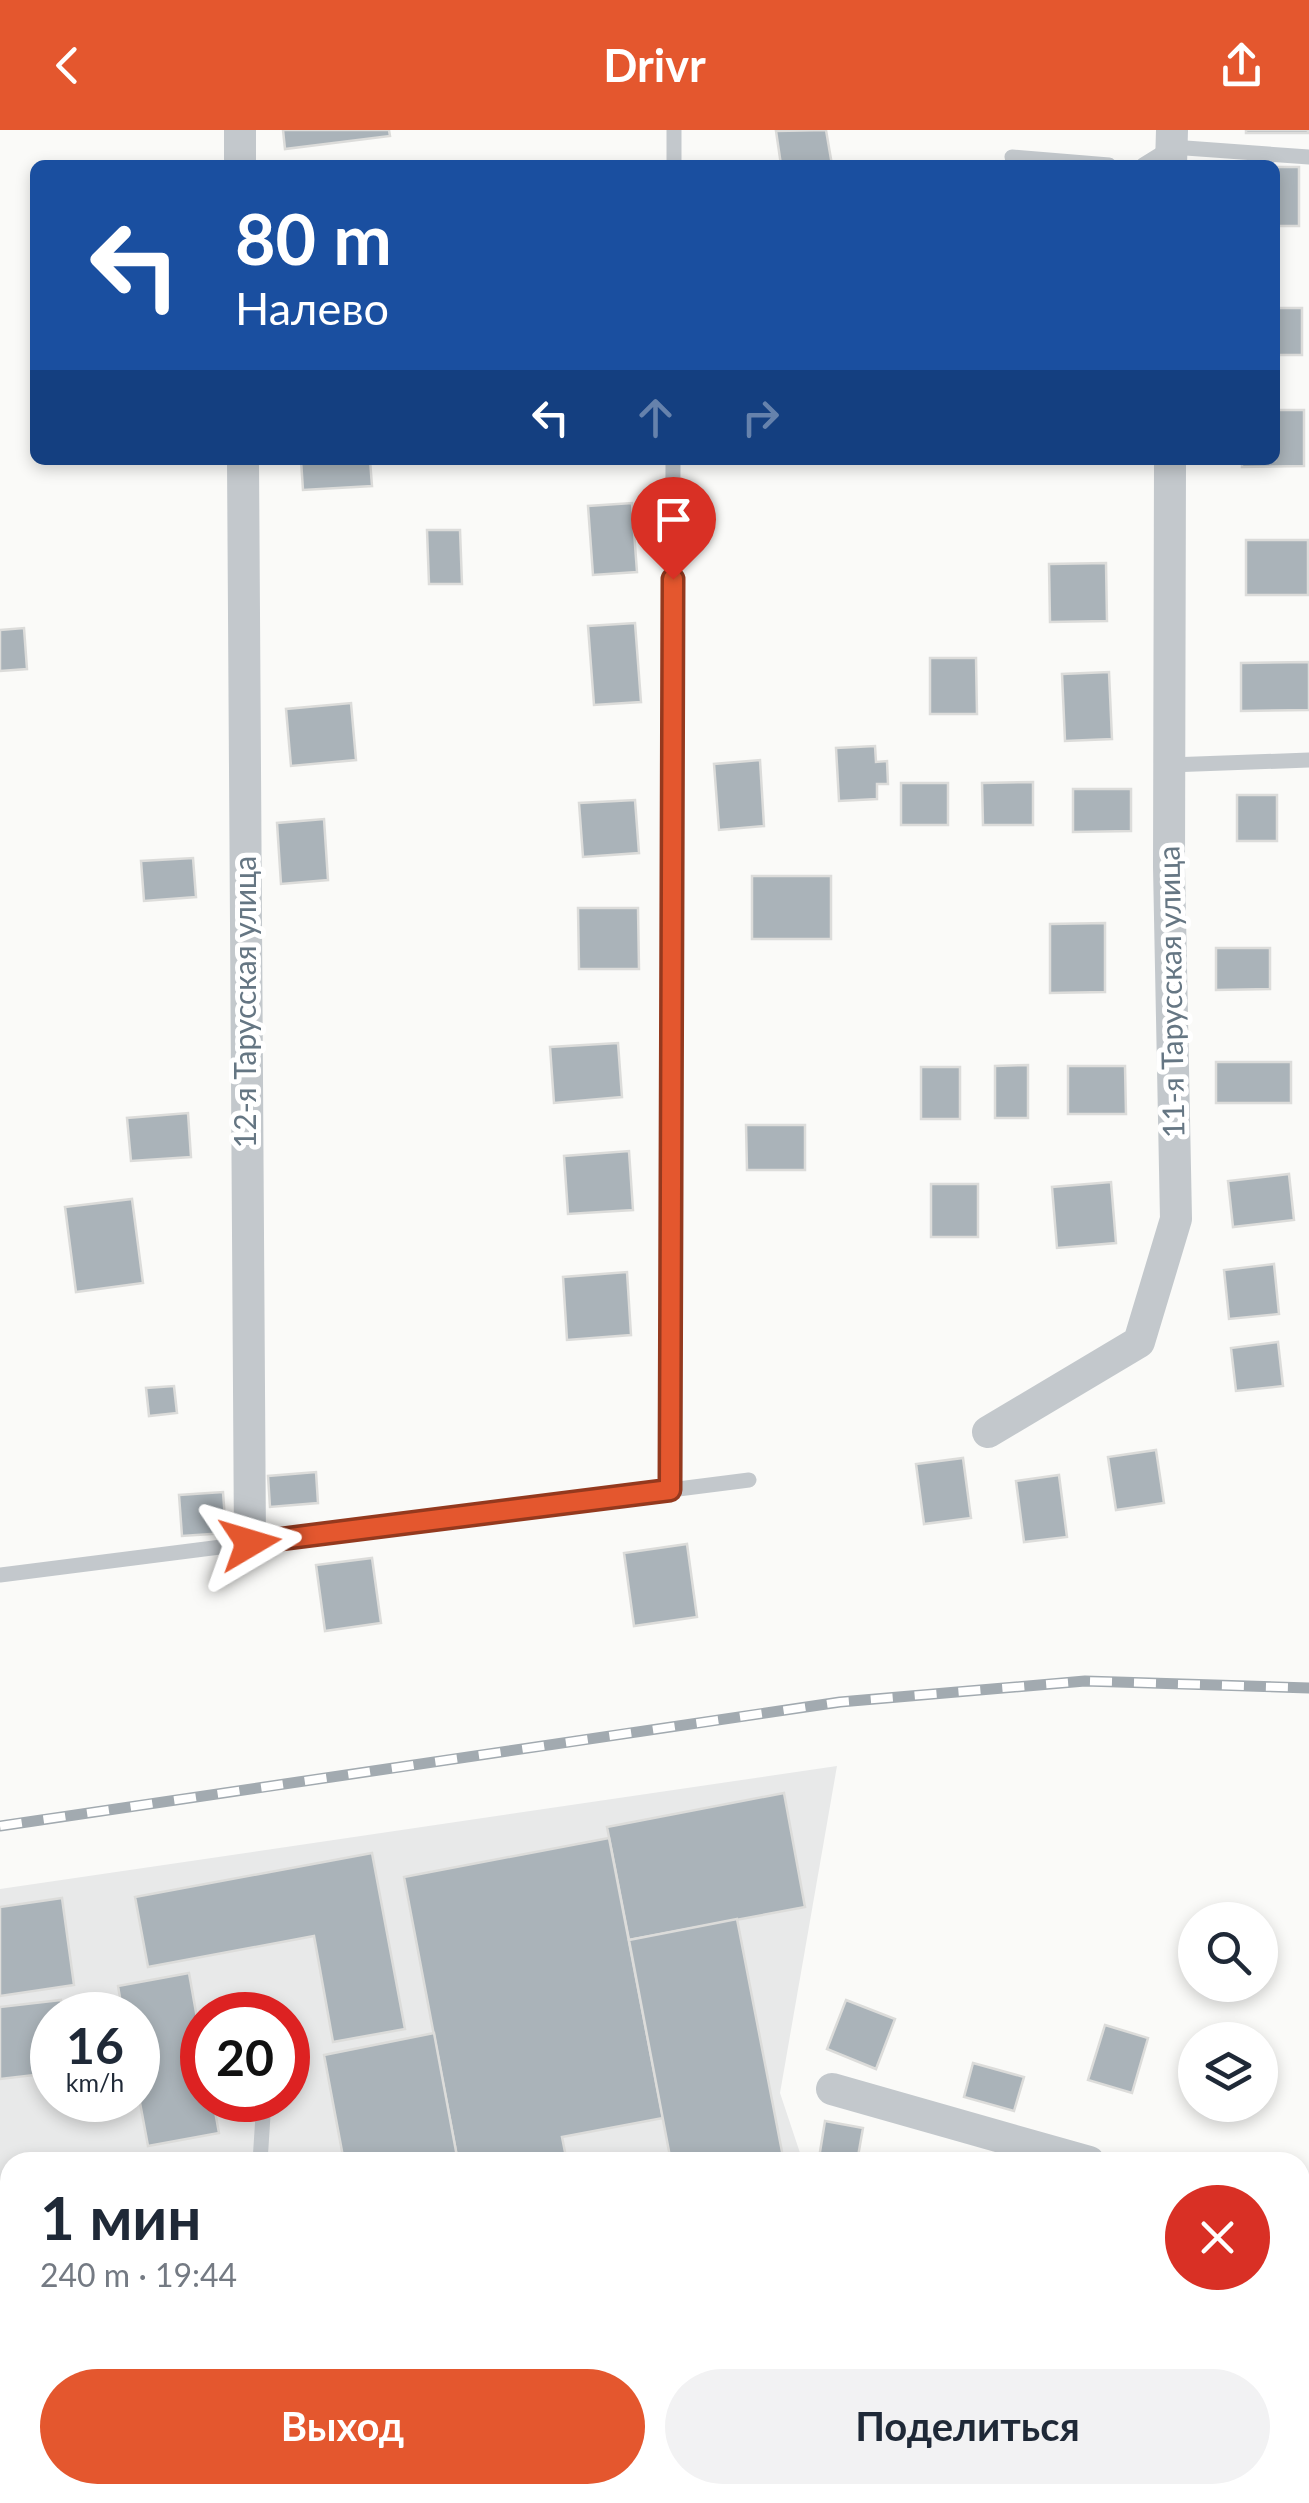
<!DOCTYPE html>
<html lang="ru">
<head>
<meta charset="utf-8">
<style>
  :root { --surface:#fff; --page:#f2f2f3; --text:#1f2937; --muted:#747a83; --accent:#e4572e }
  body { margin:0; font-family:Lato,sans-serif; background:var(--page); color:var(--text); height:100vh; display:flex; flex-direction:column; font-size:38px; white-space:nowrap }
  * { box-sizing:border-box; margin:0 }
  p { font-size:32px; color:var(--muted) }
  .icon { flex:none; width:55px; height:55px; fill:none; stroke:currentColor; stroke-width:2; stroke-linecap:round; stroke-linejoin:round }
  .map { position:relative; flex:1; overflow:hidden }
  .panel { position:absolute; left:0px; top:2022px; width:1310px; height:352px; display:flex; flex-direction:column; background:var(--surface); border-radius:30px 30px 0 0; box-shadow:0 5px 15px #0003 }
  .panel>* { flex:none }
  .guide { position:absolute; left:30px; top:30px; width:1250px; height:305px; border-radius:15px; box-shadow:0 5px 15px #0003; background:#1a4fa0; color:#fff; overflow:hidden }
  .fabs { position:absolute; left:1178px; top:1772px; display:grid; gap:20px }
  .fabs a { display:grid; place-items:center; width:100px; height:100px; border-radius:50%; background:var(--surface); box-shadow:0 5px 15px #0003; font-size:50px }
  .speed { position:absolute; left:30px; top:1862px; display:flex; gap:20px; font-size:50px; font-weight:700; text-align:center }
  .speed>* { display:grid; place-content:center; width:130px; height:130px; border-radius:50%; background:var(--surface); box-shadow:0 5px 15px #0003; line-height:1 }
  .speed small { font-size:25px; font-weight:400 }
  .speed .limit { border:15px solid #d22; background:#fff; color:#111 }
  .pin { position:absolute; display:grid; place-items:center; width:85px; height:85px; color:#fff; margin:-102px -42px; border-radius:50% 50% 50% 0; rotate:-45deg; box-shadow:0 0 10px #0007 }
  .pin .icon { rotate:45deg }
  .me { position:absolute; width:110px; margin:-55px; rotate:83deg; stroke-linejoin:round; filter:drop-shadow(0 0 8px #0008) }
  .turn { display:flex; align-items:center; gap:35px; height:210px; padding:0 40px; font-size:45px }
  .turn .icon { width:130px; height:130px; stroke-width:2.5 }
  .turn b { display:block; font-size:70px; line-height:85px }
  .lanes { display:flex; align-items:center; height:95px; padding:0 40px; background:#0003; justify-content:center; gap:50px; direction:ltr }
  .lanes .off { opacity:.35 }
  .round { display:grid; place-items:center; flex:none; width:105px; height:105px; border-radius:52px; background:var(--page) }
  .overview { display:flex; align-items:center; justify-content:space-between; height:170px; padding:0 40px }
  h1 { font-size:60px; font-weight:700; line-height:75px }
  .primary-button { display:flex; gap:20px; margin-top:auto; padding:20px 40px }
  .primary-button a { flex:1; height:115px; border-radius:60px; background:var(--accent); color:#fff; font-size:40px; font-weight:700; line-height:115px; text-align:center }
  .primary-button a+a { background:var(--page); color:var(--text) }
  header { display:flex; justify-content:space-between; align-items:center; height:130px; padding:0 40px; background:var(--accent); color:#fff; font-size:45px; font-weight:700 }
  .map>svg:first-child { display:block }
  .built { fill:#e8e9e9; fill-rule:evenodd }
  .green { fill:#dadfd7 }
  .water { fill:#bbc7cb }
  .building { fill:#aab3b9; stroke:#dcdcda; stroke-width:2.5 }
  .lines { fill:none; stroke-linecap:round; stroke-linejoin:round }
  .service { stroke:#c3c8cc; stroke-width:15 }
  .minor { stroke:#c3c8cc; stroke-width:32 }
  .rail-casing { stroke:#a2aab0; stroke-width:11 }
  .rail { stroke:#fff; stroke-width:8; stroke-dasharray:22; stroke-linecap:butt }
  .route-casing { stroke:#94391e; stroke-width:25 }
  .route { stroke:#e4572e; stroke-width:18 }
  .labels { text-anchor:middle; stroke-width:10; stroke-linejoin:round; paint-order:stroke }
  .street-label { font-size:30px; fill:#657683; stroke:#fff }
</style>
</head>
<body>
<header><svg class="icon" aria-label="back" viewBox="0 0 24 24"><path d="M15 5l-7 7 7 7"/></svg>Drivr<svg class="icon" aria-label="share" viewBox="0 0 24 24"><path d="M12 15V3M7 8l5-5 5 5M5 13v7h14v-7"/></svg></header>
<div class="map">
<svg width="1309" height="2373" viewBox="0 0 1309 2373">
  <rect width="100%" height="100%" fill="#fafaf8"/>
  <path class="built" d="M837 1636 780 1963 803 2032H10V2178L0 2179V1759ZM52 1885H138V1970H52ZM202 1885H288V1970H202Z"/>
  <path class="green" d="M496 2365H1085L1093 2370 1099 2365H1243L1239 2373H497Z"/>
  <path class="water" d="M378 2365H477L479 2373H373Z"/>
  <g class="building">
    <path d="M283 0H389L390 6 285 19Z"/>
    <path d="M826 0 832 35H781L776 1Z"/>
    <rect x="1246" y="0" width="62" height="3"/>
    <rect x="1275" y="37" width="24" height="59"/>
    <rect x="1275" y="178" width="27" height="47"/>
    <path d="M1275 280H1304V336L1242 337V330H1275Z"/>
    <path d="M301 330H370L372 356 303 360Z"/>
    <path d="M632 373 637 442 593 445 588 376Z"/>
    <path d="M427 400H460L462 454H429Z"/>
    <rect x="1246" y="410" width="62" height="55"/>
    <path d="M1106 433 1107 491 1050 492 1049 434Z"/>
    <path d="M635 493 641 572 594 575 588 496Z"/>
    <path d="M24 498 27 539 0 541V500Z"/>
    <path d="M930 528H976L977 584H930Z"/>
    <path d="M1309 532V580L1241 581V533Z"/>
    <path d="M1109 542 1112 609 1065 611 1062 544Z"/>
    <path d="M351 573 356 630 291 636 286 579Z"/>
    <path d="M875 616 876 632 887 631 888 654H877V669L839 671 836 618Z"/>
    <path d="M760 630 764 696 719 700 714 634Z"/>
    <path d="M1033 652V695H983L982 653Z"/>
    <rect x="901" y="653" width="47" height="42"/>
    <path d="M1073 659H1131V701L1073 702Z"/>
    <rect x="1237" y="665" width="40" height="46"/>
    <path d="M635 670 639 723 583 727 579 673Z"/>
    <path d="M324 689 328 750 281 754 277 693Z"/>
    <path d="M193 728 196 767 144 771 141 731Z"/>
    <rect x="752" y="746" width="79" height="63"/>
    <path d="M578 778H638L639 839H579Z"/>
    <path d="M1105 793V862L1050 863V794Z"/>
    <path d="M1216 818H1270V859L1216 860Z"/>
    <path d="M618 913 622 967 554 973 550 917Z"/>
    <rect x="1216" y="932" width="75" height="41"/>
    <path d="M1028 935V988H995V936Z"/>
    <path d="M1068 936H1125L1126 984H1068Z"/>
    <rect x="921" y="937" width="39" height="52"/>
    <path d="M188 983 191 1027 131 1031 127 988Z"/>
    <path d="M746 995H805V1040H747Z"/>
    <path d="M629 1021 633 1080 568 1084 564 1026Z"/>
    <path d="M1289 1044 1294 1090 1233 1097 1228 1051Z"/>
    <path d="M1111 1052 1116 1113 1057 1118 1052 1057Z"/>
    <rect x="931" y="1054" width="47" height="53"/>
    <path d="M132 1069 143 1153 76 1162 65 1077Z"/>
    <path d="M1274 1134 1279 1184 1229 1189 1224 1140Z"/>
    <path d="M627 1142 631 1205 567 1210 563 1147Z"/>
    <path d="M1278 1212 1283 1256 1236 1261 1231 1218Z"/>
    <path d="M174 1256 177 1283 149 1286 146 1258Z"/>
    <path d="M1156 1320 1164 1373 1116 1380 1108 1327Z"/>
    <path d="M963 1328 971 1388 924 1394 916 1334Z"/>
    <path d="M316 1342 318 1373 270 1377 268 1346Z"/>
    <path d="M1059 1345 1067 1407 1024 1412 1016 1351Z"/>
    <path d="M223 1362 226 1403 182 1406 179 1365Z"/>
    <path d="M687 1414 697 1487 634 1496 624 1423Z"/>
    <path d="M372 1428 381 1493 325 1501 316 1435Z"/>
    <path d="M784 1663 805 1777 629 1810 607 1697Z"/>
    <path d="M609 1708 663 1988 562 2007 567 2032H458L404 1747Z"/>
    <path d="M372 1723 405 1899 333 1912 314 1806 148 1837 135 1767Z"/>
    <path d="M62 1768 74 1855 0 1866V1777Z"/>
    <path d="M737 1789 784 2032H671L629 1810Z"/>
    <path d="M189 1843 202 1916V1970H213L219 2003 148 2016 138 1962V1885H123L118 1856Z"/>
    <path d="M61 1870 63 1885H52V1943L0 1949V1877Z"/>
    <path d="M846 1870 895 1889 876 1939 827 1919Z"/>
    <path d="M1105 1895 1148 1908 1132 1963 1088 1950Z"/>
    <path d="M434 1903 458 2032H344L324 1925Z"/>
    <path d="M973 1933 1024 1947 1014 1981 964 1967Z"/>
    <path d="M825 1991 863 1998 857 2032 819 2028Z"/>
  </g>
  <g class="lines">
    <g class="service">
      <path d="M1012 27 1109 35"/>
      <path d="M674 35V0"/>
      <path d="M1143 35 1172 17 1309 27"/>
      <path d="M1169 635 1309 630"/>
      <path d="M670 1360 673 330"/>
      <path d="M0 1445 749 1350"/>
      <path d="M249 1872 251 1885"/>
      <path d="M260 2032 264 1970"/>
      <path d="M0 2134 10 2133"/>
    </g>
    <g class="minor">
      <path d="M240 0V35"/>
      <path d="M1171 35 1172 0"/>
      <path d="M243 330 250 1413"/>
      <path d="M988 1302 1139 1212 1176 1089 1169 737 1170 330"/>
      <path d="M832 1959 1089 2032"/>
      <path d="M1300 2093 1309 2096"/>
      <path d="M1300 2294 1309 2274"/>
      <path d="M1264 2373 1268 2365"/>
    </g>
    <defs>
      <path id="rail" d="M0 1696 840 1572 1085 1551 1309 1558"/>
    </defs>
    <use href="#rail" class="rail-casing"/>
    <use href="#rail" class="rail"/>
  </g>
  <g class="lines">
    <defs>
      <path id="route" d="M250 1413 670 1360 673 449"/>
    </defs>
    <use href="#route" class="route-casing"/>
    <use href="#route" class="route"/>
  </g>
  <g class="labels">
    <g class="street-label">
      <text transform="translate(1172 862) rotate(-91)" y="10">11-я Тарусская улица</text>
      <text transform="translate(246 872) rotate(-90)" y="10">12-я Тарусская улица</text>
    </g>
  </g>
</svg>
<div class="fabs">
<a><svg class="icon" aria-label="search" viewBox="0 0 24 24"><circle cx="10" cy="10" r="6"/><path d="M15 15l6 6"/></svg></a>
<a><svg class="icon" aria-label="layers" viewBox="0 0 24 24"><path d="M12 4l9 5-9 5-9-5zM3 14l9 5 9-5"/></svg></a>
</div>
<div class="speed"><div>16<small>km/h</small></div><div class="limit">20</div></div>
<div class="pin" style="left:673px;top:449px;background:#d93025"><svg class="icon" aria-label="arrive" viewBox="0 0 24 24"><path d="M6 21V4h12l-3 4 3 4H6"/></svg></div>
<svg class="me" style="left:250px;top:1413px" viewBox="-20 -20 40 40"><path d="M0-17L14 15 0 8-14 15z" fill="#e4572e" stroke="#fff" stroke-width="4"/></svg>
<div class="guide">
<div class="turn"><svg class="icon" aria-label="left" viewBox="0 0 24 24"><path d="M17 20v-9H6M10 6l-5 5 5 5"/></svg><div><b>80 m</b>Налево</div></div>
<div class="lanes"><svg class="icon" aria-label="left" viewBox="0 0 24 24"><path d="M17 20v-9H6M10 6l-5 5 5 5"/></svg><svg class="icon off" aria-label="ahead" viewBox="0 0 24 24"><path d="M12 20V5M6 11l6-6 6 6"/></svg><svg class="icon off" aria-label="right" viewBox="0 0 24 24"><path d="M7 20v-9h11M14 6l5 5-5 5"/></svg></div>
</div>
<section class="panel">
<div class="overview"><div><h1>1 мин</h1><p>240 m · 19:44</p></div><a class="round" style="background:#d93025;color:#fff"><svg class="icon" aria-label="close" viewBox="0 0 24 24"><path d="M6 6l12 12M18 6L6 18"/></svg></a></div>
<div class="primary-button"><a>Выход</a><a>Поделиться</a></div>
</section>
</div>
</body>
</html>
